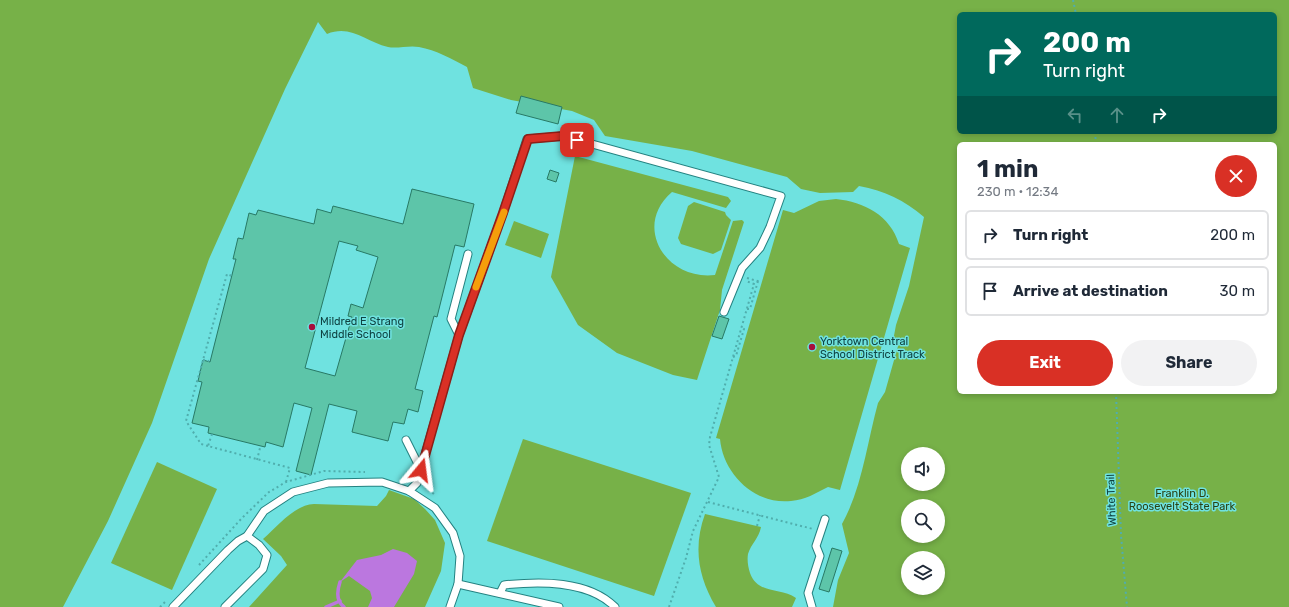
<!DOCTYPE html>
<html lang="en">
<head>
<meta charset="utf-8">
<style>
  :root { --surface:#fff; --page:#f2f2f3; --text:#1f2937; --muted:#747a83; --line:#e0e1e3; --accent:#d93025 }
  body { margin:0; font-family:Rubik,sans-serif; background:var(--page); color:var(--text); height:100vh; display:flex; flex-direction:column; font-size:15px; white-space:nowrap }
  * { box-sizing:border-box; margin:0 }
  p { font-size:13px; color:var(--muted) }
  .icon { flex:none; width:22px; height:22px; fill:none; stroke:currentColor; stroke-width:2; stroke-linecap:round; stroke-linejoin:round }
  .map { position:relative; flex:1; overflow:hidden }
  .side { position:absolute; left:957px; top:142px; width:320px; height:252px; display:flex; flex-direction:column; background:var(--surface); border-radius:6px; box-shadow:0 2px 6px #0003 }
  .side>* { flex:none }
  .banner { position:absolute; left:957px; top:12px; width:320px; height:122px; border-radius:6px; box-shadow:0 2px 6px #0003; background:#00695c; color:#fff; overflow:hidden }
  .buttons { position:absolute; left:901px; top:447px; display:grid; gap:8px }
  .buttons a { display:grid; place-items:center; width:44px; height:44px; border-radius:50%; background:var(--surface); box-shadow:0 2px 6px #0003; font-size:20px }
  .pin { position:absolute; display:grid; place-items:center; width:34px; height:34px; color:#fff; margin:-17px; border-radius:8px; box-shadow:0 2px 6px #0006 }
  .me { position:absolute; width:44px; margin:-22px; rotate:16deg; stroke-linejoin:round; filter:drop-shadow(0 0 3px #0008) }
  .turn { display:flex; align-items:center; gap:14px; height:84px; padding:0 20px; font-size:18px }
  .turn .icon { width:52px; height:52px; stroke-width:2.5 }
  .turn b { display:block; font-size:28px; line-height:34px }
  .lanes { display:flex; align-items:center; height:38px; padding:0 20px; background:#0003; justify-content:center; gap:20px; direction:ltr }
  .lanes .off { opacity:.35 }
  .round { display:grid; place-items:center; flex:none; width:42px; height:42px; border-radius:21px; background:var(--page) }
  .head { display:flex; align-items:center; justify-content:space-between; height:68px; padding:0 20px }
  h1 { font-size:24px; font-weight:700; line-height:30px }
  .cta { display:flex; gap:8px; margin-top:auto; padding:8px 20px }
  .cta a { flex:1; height:46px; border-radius:24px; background:var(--accent); color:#fff; font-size:16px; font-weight:700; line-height:46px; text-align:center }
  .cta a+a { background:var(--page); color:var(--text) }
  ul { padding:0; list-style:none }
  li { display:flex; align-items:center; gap:12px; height:50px; margin:0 8px 6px; padding:0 12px; border:2px solid var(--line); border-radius:6px }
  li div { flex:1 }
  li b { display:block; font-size:15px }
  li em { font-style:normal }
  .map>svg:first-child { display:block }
  .green { fill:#77b148; fill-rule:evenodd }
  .water { fill:#bb77df }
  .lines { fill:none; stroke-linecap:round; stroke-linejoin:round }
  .stream { stroke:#bb77df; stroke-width:3.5 }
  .building { fill:#5dc5a9; stroke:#287965; fill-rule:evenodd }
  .lane-casing { stroke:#248281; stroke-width:9 }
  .path { stroke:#50aead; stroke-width:2; stroke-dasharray:2 3; stroke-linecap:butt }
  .lane { stroke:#fff; stroke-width:7 }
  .route-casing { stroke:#8d1f18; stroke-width:10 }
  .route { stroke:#d93025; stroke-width:7 }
  .slow { stroke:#f59e0b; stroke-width:7 }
  .poi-dot { fill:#a70e3c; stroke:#6fe2e0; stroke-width:1.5 }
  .labels { text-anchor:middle; stroke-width:3; stroke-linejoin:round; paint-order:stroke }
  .poi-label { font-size:11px; fill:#0f4342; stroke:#6fe2e0; text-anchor:start }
  .park-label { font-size:11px; fill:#294214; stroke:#6fe2e0 }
  .street-label { font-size:11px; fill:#0f4342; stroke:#6fe2e0 }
</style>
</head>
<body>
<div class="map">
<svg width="1289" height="607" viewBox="0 0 1289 607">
  <rect width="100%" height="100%" fill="#6fe2e0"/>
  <g class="green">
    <path d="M0 0H1289V607H833L838 580 849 553 842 524C862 488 867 443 878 403L885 392 898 346 893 341 896 325 909 286 924 217C904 200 885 191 859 186L853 192 820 193 801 189 787 177 692 151 605 136 594 120 572 111 511 100 473 88 467 67C452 59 436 50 419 47 409 45 397 49 388 47 366 42 351 24 327 34L318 22 285 89 209 259 152 423 108 521 63 607H0ZM959 14H1275V132H959ZM959 144H1275V392H959ZM908 454H938V484H908ZM908 506H938V536H908ZM908 558H938V588H908Z"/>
    <path d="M575 156 728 197 731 201 726 208 672 192C632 226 666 281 715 275L733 221 742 220 744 222 722 290 720 310 697 380 673 375 617 353 578 325 551 277Z"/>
    <path d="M836 199C864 202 890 215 899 244L910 248 840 490 828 487C816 493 805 500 791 501 755 505 723 474 720 439L716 438 783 210 794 213 819 201Z"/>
    <path d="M694 202 725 212 726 215 731 220 721 250 713 254 681 244 678 238 688 206Z"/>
    <path d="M514 221 549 234 541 258 505 245Z"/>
    <path d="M523 439 691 493 654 596 487 541Z"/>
    <path d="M157 462 217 489 172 590 111 563Z"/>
    <path d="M389 490 414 499 425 509 435 520 445 543 441 571 425 607H249L287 565 281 556 263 539C278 526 294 505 314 504L377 506 386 496Z"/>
    <path d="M705 514 761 527C759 538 751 544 748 554 747 560 748 567 750 573 758 595 780 587 796 598L792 607H716C698 577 693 547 705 514Z"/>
  </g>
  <path class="water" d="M393 549 407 553 417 561 414 574 394 607H368L372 598 370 591 349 576 340 582 357 560 381 555Z"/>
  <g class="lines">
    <g class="stream">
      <path d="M340 582C337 591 336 601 344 607"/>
      <path d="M326 607 340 601"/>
    </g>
  </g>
  <g class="building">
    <path d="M521 96 562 107 558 124 516 113Z"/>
    <path d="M550 170 559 173 556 182 547 179Z"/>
    <path d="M412 189 474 204 464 247 455 245 437 317 434 316 415 389 423 391 418 412 408 409 404 424 393 422 388 441 352 432 357 411 329 404 311 475 296 471 312 408 294 403 283 447 266 442 265 447 208 433 209 427 192 423 202 382 198 381 203 360 210 362 236 259H233L238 238 243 239 249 213 256 215 258 210 314 224 317 209 331 213 333 206 403 224ZM339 241 358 246 356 250 378 257 363 308 351 304 348 316 352 317 335 376 305 368Z"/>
    <path d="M719 316 729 319 722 339 712 336Z"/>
    <path d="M832 548 842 551 829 592 819 589Z"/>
  </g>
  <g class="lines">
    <defs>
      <g id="lane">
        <path d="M459 335 451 319 468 254"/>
        <path d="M406 440 421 470"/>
        <path d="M409 491 417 483 459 335 503 213 527 139 563 136 781 196 770 227 760 248 742 268 724 312"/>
        <path d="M458 584 559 607"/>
        <path d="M500 593 504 585C540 581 588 580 615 607"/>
        <path d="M173 607 228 550 238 541 247 536 264 511 293 492 328 483 382 482 409 491 435 508 453 533 460 556 458 584 450 607"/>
        <path d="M225 607 263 569 267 555 259 545 247 536"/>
        <path d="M812 607 808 593 820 556 816 546 825 519"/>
      </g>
    </defs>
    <use href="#lane" class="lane-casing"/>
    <g class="path">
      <path d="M1073 0 1076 14"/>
      <path d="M1095 132 1096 144"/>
      <path d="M747 278 761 282"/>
      <path d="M747 309H750L758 281"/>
      <path d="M733 357 736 356 744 329 741 328"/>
      <path d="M203 360 209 361"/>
      <path d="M1116 392 1121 535 1127 607"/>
      <path d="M212 434 208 446 290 468 286 482"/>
      <path d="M208 446 201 444 186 421 227 274 232 276"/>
      <path d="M257 460 260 448"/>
      <path d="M425 486 436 496"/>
      <path d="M708 502 813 529"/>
      <path d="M757 526 760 515"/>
      <path d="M199 565 242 518 269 492 286 482 324 471 365 472"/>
      <path d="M160 607 165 602"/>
      <path d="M669 607 686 558 693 531 719 477 709 445 710 437 754 284 746 281"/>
    </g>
    <use href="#lane" class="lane"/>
  </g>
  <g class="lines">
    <defs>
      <path id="route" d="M421 470 459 335 503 213 528 139 563 136 577 140"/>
    </defs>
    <use href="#route" class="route-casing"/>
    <use href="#route" class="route"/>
    <path class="slow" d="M476 287 504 212"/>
  </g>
  <g class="poi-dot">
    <circle cx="312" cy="327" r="4"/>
    <circle cx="812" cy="347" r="4"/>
  </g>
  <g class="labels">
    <g class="poi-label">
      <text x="320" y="325">Mildred E Strang<tspan x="320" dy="13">Middle School</tspan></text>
      <text x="820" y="345">Yorktown Central<tspan x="820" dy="13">School District Track</tspan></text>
    </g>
    <g class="park-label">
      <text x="1182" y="497">Franklin D.<tspan x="1182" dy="13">Roosevelt State Park</tspan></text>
    </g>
    <g class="street-label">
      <text transform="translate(1111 500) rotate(-92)" y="4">White Trail</text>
    </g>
  </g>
</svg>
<div class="buttons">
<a><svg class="icon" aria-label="sound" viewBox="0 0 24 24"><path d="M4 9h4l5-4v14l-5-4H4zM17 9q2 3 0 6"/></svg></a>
<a><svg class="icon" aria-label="search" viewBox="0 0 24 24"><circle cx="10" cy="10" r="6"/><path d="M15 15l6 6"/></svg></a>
<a><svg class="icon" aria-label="layers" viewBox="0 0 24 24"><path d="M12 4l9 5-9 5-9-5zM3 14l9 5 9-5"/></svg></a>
</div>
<div class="pin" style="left:577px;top:140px;background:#d93025"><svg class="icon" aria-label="arrive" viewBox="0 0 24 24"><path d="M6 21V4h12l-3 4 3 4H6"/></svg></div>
<svg class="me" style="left:421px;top:470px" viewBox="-20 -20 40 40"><path d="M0-17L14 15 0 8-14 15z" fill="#d93025" stroke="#fff" stroke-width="4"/></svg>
<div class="banner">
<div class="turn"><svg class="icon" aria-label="right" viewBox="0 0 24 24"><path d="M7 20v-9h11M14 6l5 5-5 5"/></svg><div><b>200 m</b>Turn right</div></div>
<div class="lanes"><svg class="icon off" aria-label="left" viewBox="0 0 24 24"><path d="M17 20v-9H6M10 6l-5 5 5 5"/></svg><svg class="icon off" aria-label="ahead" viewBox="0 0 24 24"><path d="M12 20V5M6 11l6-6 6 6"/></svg><svg class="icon" aria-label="right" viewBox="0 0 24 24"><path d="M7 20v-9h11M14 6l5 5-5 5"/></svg></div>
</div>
<section class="side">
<div class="head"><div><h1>1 min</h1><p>230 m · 12:34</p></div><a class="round" style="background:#d93025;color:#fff"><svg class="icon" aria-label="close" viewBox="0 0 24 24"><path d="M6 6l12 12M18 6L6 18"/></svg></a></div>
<ul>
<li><svg class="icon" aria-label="right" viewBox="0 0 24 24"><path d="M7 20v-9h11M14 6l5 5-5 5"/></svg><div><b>Turn right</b></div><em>200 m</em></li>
<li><svg class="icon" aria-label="arrive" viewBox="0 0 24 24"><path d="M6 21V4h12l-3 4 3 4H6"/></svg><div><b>Arrive at destination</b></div><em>30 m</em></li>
</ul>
<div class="cta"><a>Exit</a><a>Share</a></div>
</section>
</div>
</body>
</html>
